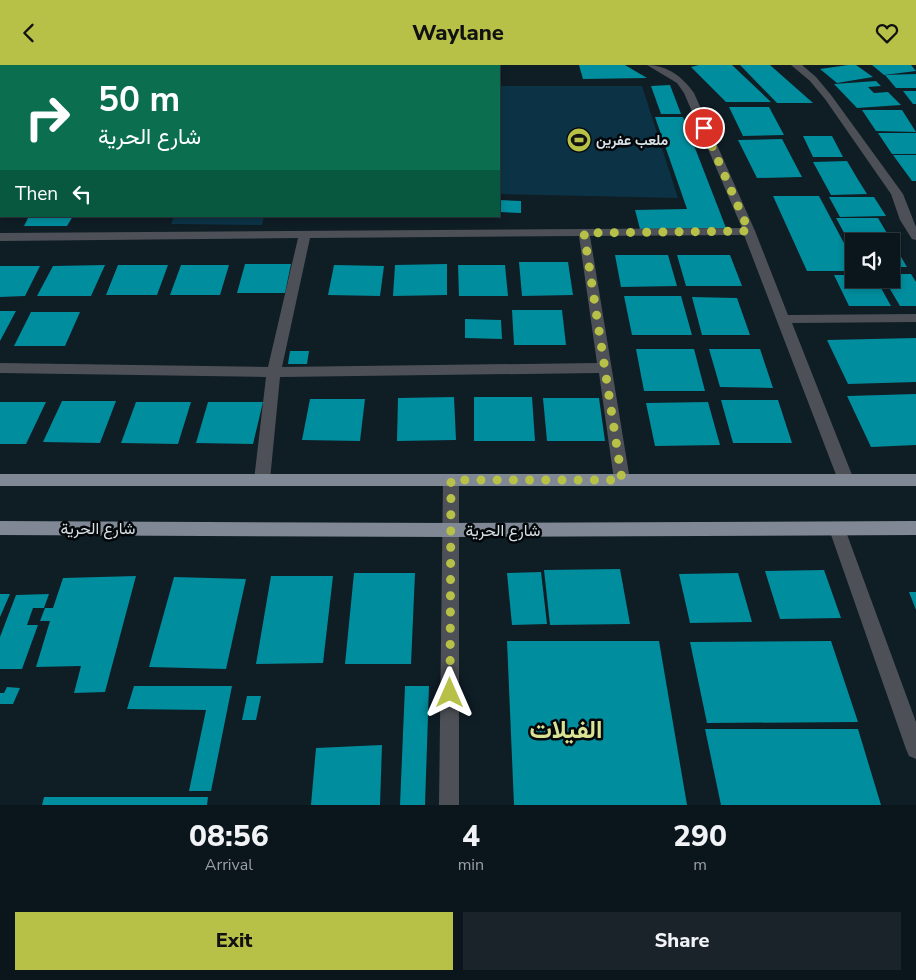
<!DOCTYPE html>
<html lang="en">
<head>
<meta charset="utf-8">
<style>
  :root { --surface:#0b161c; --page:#192329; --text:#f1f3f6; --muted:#9a9fa3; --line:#2b353b; --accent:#b8c147 }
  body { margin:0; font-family:"Nunito Sans",Vazirmatn,sans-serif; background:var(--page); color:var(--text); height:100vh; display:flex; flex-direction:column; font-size:19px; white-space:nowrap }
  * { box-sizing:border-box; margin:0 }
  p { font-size:16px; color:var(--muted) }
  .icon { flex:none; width:28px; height:28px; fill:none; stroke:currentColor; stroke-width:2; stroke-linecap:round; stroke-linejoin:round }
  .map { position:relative; height:740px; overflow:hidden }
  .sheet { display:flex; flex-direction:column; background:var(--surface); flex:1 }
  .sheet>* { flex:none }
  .hud { position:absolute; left:0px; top:0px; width:500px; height:152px; box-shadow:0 2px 8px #0003,0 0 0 1px var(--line); background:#0b6e4f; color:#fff; overflow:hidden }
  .buttons { position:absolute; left:845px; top:168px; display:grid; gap:10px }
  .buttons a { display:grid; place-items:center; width:55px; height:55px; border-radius:0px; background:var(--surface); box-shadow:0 2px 8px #0003,0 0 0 1px var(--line); font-size:25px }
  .pin { position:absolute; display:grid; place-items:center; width:42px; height:42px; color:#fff; margin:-21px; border:2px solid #fff; border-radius:50%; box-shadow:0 1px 5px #0007 }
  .me { position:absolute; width:55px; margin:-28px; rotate:0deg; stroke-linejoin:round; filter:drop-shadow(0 0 4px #0008) }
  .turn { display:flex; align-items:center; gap:18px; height:105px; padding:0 15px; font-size:22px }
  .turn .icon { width:65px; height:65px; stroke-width:2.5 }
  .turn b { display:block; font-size:35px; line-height:42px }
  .then { display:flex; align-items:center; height:48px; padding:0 15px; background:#0003; gap:10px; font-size:19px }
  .eta { display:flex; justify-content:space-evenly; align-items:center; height:85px; text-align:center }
  .eta b { font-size:30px; font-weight:800; line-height:35px }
  .button { display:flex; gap:10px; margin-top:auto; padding:10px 15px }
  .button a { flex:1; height:58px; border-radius:0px; background:var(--accent); color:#111; font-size:20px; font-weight:800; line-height:58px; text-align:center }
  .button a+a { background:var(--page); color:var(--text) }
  header { display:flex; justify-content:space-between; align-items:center; height:65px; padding:0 15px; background:var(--accent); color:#111; font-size:22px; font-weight:800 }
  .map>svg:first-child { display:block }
  .green { fill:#0c3345 }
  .building { fill:#008d9e }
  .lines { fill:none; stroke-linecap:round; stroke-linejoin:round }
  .minor { fill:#4d5157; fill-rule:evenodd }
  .major { fill:#7f8894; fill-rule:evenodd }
  .route { stroke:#b8c147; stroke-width:9; stroke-dasharray:0 16.2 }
  .labels { text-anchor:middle; stroke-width:5; stroke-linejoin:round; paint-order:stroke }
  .far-poi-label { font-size:14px; font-weight:bold; fill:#d7e0e5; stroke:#03070a; text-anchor:start }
  .street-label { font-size:16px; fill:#d7e0e5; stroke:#03070a }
  .near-district-label { font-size:25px; font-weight:bold; fill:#dae294; stroke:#03070a }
</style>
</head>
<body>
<header><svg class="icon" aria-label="back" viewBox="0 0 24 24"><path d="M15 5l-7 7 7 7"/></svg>Waylane<svg class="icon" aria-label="heart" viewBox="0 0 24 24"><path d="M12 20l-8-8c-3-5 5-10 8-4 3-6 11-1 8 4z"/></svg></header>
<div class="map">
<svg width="916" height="740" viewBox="0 0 916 740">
  <rect width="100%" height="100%" fill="#0f1d25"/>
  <g class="green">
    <path d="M499 21H642L678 133 499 129Z"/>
    <path d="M174 151H264L262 160 171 159Z"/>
  </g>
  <g class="building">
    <path d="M579 0H625L647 13 583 14Z"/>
    <path d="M699 0H732L771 37H726L691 2Z"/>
    <path d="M740 0H770L813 38H777Z"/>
    <path d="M848 0H856L873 12 837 18 820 4Z"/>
    <path d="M872 0H911L916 6 884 10Z"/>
    <path d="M916 9V23H896L885 10Z"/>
    <path d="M876 16 881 21 868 22 874 28 888 27 901 40 857 43 834 19Z"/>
    <path d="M670 20 681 49H661L651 21Z"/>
    <path d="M903 26H916V39H913Z"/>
    <path d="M729 42H769L784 70 743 71Z"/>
    <path d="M862 45H902L916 67 876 66Z"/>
    <path d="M655 52H683L726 163 640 164 635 145 687 144Z"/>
    <path d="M878 68H916V89H892Z"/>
    <path d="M803 71H832L843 92H813Z"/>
    <path d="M782 74 802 112 757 113 738 75Z"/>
    <path d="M893 90H916V116H912Z"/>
    <path d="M847 96 857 113 867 129 831 130 813 97Z"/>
    <path d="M773 131H819L854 197V206H807Z"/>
    <path d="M829 132H874L886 151 840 152Z"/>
    <path d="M499 135 521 136V148L499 147Z"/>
    <path d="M29 151H73L67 161H24Z"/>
    <path d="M836 153H878L907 202H891V176H854V186Z"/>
    <path d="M615 190H668L677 221 621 222Z"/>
    <path d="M677 190H730L742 221H686Z"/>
    <path d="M519 197H568L573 230 522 231Z"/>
    <path d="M245 199H291L285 228H237Z"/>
    <path d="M447 199V230L393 231 395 200Z"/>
    <path d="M105 200 91 231H37L53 201Z"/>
    <path d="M118 200H168L157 230H106Z"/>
    <path d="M181 200H229L220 230H170Z"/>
    <path d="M334 200 384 201 380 231 328 230Z"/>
    <path d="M458 200H505L508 231H459Z"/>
    <path d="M0 201H40L25 231 0 232Z"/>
    <path d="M891 209H911L916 217V241H900L884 214H891Z"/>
    <path d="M834 210H854V214H876L891 241H849Z"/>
    <path d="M624 231H681L692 270H632Z"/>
    <path d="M692 232 737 233 750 270H702Z"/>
    <path d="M512 245H562L566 280H514Z"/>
    <path d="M0 246H16L0 276Z"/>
    <path d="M31 247H80L65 281H14Z"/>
    <path d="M465 254 501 255 502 274 465 273Z"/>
    <path d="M916 273V317L848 319 827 275Z"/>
    <path d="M636 284H694L705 326H644Z"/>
    <path d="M709 284H760L773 323 720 322Z"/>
    <path d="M290 286H309L307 299H288Z"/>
    <path d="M916 329V380L871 382 847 331Z"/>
    <path d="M454 332 456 375 397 376 398 333Z"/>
    <path d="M474 332H532L535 376H474Z"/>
    <path d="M543 333H599L605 376H547Z"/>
    <path d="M310 334H365L360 376 302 375Z"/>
    <path d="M721 335H778L792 378H733Z"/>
    <path d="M62 336H116L100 378 43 377Z"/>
    <path d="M0 337H46L26 379H0Z"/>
    <path d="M136 337H191L178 379 121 378Z"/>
    <path d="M208 337H263L253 379 196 378Z"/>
    <path d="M708 337 720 380 655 381 646 338Z"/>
    <path d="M620 504 630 559 550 560 544 505Z"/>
    <path d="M824 505 841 553 780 554 765 506Z"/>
    <path d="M541 507 547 559 512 560 507 508Z"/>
    <path d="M354 508H415L411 599H345Z"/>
    <path d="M738 508 752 557 690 558 679 509Z"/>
    <path d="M136 511 105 627 74 628 81 601 36 602 50 556H40L45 543H53L63 513Z"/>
    <path d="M271 511H333L323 598 256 599Z"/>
    <path d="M174 512 246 514 226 604 149 602Z"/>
    <path d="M909 527H916V545Z"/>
    <path d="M0 529H10L0 552Z"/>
    <path d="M49 529 44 543H33L27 560H38L22 604H0V572L16 530Z"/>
    <path d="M507 576H659L687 740H514Z"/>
    <path d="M831 576 858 657 707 658 690 577Z"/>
    <path d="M134 621H232L211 726H189L206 645 127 644Z"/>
    <path d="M405 621H429L425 740H400Z"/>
    <path d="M7 622 20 623 13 639H0V628H4Z"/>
    <path d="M247 631H261L256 655H242Z"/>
    <path d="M705 664H858L881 740H721Z"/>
    <path d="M382 680 380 740H311L316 683Z"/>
    <path d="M44 732H208L207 740H42Z"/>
  </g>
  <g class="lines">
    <g class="minor">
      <path d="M647 0C667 0 683 12 694 28L755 166 788 250 916 249V257L792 258 854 415 852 419 846 421 840 419 838 415 744 170 590 171 630 415 628 419 622 421 616 419 614 415 599 308 280 312 270 415 268 419 262 421 256 419 254 415 266 312 0 308V298L268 302 298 173 0 176V168L742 163 684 28 677 18ZM579 171 597 298 282 302 310 173Z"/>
      <path d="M791 0H802L816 12 831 30 903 129 916 162V175L912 174 900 155 891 129 825 34 810 16Z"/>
      <rect x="0" y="7" width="1" height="6"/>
      <path d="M451 409 457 411 459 415V740H439L443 415 445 411Z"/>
      <path d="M837 457 843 459 845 464 916 657V694L909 691 906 684 829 464 831 459Z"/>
    </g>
    <g class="major">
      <rect x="0" y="409" width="916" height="12"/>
      <path d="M0 456 451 458 916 456V470L451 472 0 470Z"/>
    </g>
  </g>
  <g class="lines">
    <path class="route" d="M450 628 451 415H622L584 168 749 166 704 63"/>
  </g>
  <defs>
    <symbol id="stadium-disc" viewBox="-11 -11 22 22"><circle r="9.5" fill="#b8c147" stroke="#03070a"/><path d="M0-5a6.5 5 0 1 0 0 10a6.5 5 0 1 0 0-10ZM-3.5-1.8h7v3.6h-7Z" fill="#111"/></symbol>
  </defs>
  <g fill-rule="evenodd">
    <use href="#stadium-disc" x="565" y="61" width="28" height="28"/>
  </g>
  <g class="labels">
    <g class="far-poi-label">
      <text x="596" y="80">ملعب عفرين</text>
    </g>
    <g class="street-label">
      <text x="98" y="469">شارع الحرية</text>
      <text x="503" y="471">شارع الحرية</text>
    </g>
    <g class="near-district-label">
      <text x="566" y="673">الفيلات</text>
    </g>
  </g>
</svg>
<div class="buttons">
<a><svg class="icon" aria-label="sound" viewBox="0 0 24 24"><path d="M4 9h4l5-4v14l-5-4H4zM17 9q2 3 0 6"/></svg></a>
</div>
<div class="pin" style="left:704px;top:63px;background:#d93025"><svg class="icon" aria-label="arrive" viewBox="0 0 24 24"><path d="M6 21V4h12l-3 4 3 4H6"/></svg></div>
<svg class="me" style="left:450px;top:628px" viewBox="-20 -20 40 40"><path d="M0-17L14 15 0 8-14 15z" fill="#b8c147" stroke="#fff" stroke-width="4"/></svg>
<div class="hud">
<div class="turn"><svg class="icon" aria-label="right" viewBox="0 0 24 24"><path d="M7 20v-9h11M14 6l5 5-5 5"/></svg><div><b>50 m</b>شارع الحرية</div></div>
<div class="then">Then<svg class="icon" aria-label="left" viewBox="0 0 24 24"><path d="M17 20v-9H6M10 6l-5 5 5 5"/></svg></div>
</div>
</div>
<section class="sheet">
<div class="eta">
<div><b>08:56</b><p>Arrival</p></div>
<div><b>4</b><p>min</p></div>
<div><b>290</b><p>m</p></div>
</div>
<div class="button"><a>Exit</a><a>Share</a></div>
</section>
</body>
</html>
